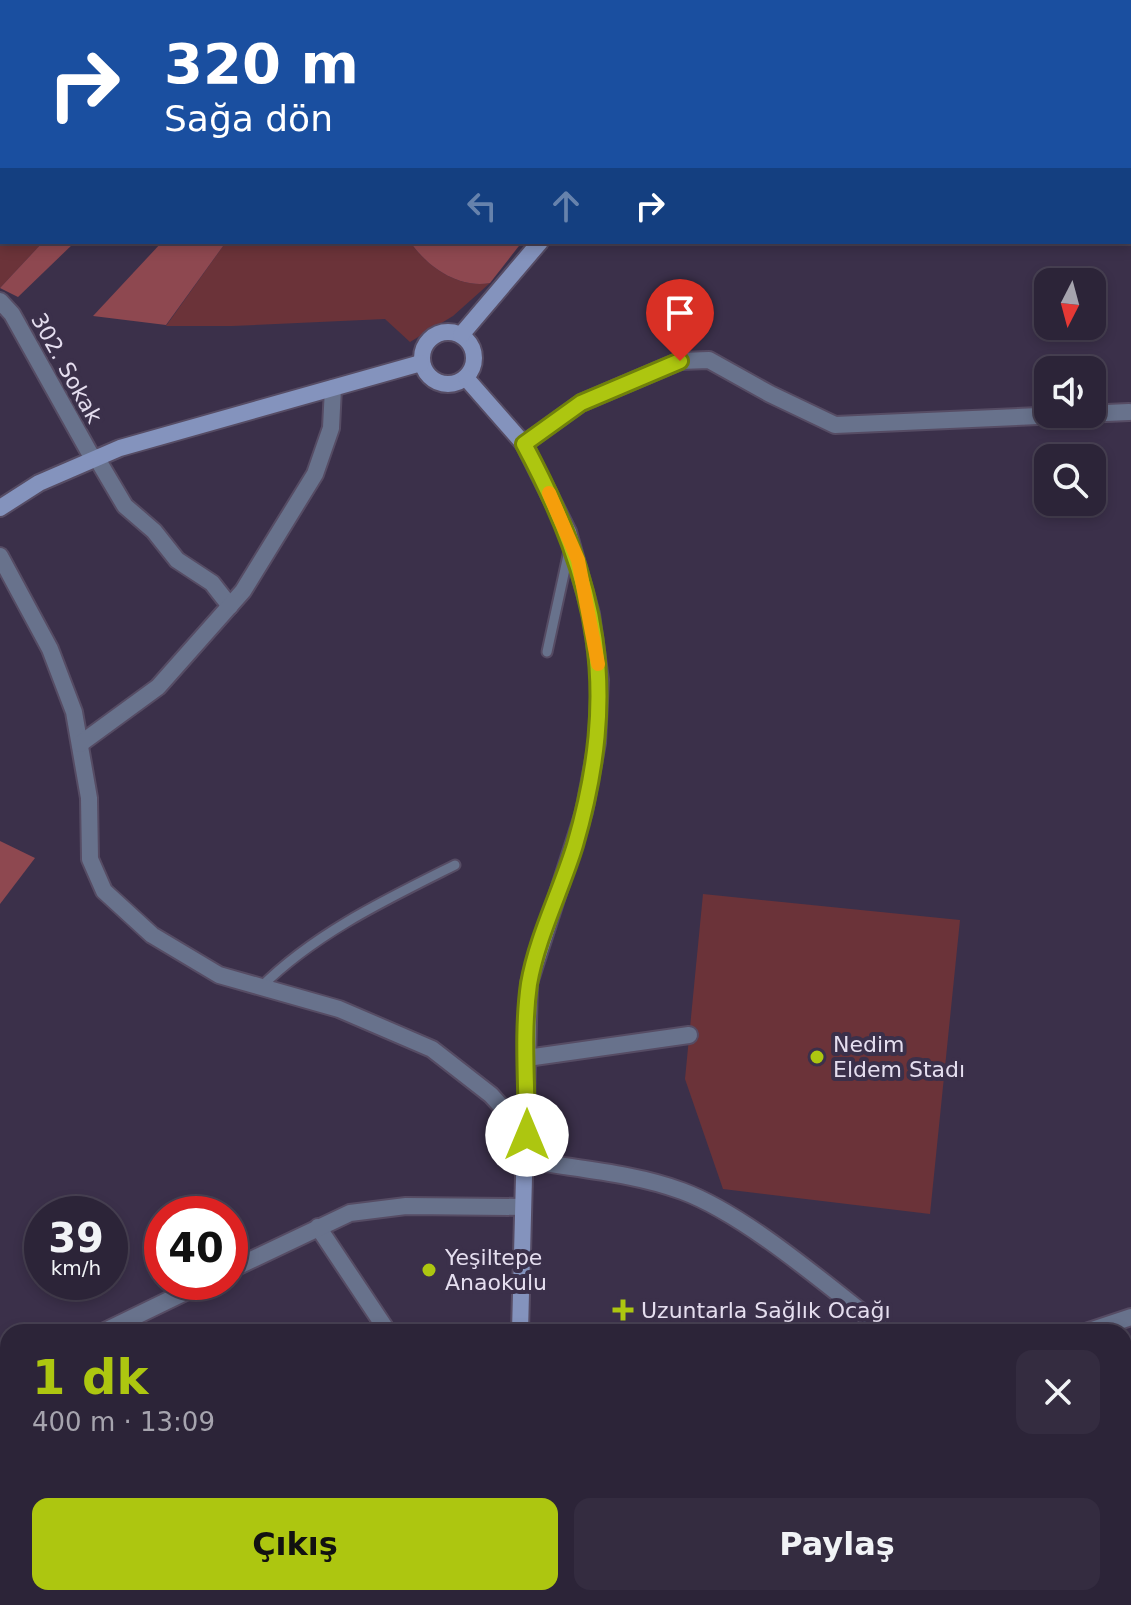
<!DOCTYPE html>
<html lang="tr">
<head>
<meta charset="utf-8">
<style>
  :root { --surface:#2c2438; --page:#342c40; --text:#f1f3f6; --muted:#a6a4ae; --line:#484153; --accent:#adc610 }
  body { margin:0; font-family:"DejaVu Sans",sans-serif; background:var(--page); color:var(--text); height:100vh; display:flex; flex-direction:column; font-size:30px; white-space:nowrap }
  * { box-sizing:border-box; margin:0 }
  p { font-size:26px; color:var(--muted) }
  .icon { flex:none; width:44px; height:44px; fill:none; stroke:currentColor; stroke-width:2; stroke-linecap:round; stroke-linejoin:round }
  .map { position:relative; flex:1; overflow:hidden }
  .panel { position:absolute; left:0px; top:1324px; width:1132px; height:282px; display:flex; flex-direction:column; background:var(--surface); border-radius:24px 24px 0 0; box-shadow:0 4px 12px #0003,0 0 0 2px var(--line) }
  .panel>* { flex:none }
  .top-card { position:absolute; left:0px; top:0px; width:1132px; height:244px; box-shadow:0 4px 12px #0003,0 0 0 2px var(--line); background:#1a4fa0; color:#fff; overflow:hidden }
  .needle { width:52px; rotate:186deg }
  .controls { position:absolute; left:1034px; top:268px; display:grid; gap:16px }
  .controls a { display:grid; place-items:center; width:72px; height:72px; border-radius:16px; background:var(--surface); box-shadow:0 4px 12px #0003,0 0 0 2px var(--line); font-size:40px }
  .speed { position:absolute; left:24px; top:1196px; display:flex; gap:16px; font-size:40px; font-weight:700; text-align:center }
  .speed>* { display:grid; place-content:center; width:104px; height:104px; border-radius:50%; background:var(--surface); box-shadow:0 4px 12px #0003,0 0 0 2px var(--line); line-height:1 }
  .speed small { font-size:20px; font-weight:400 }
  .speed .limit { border:12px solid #d22; background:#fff; color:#111 }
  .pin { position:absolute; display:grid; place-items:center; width:68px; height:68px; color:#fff; margin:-82px -34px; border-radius:50% 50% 50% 0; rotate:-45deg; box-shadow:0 0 8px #0007 }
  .pin .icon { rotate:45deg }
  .me { position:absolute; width:88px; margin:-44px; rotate:0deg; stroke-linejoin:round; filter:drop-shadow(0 0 6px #0008) }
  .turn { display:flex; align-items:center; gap:28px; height:168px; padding:0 32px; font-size:36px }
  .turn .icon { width:104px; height:104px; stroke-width:2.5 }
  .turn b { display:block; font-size:56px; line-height:68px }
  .lanes { display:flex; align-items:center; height:76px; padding:0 32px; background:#0003; justify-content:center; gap:40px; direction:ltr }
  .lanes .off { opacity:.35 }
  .round { display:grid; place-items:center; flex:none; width:84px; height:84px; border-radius:16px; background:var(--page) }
  .headline { display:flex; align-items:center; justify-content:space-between; height:136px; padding:0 32px }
  h1 { font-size:48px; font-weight:700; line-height:60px; color:var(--accent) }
  .cta { display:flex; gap:16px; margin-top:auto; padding:16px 32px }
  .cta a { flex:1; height:92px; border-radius:16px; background:var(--accent); color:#111; font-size:32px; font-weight:700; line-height:92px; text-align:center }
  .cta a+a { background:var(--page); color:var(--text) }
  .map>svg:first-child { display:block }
  .green { fill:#6b3339 }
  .forest { fill:#8e4850 }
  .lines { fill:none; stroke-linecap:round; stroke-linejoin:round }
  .lane-casing { stroke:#564c64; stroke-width:13 }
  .street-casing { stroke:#564c64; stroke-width:20 }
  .secondary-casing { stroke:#564c64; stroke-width:20 }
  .lane { stroke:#68728c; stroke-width:9 }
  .street { stroke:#68728c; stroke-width:16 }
  .secondary { stroke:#8493bd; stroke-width:16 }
  .route-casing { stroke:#70810a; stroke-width:20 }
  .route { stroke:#adc610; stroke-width:14 }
  .slow { stroke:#f59e0b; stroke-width:14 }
  .poi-dot { fill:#adc610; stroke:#3b304a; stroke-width:3 }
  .labels { text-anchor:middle; stroke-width:8; stroke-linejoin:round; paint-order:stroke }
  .street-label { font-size:22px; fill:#e5deef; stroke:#3b304a }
  .poi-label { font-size:22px; fill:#e5deef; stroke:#3b304a; text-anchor:start }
</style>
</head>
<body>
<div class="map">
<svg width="1131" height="1605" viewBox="0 0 1131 1605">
  <rect width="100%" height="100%" fill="#3b304a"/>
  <g class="green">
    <path d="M0 108 2 242H43L0 288Z"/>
    <path d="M226 242H410C427 266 458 289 490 283L453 316 410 342 385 319 232 326H166Z"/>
    <path d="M703 894 960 920 930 1214 723 1189 685 1079Z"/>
  </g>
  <g class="forest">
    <path d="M0 0H444L446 2H2L0 108Z"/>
    <path d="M669 0H901L669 2Z"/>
    <path d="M43 242H75L18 297 0 288Z"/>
    <path d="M162 242H226L166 325 93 316Z"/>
    <path d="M410 242H522L490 283C458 289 427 266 410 242Z"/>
    <path d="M0 841 35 858 0 904Z"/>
  </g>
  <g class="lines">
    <defs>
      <g id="lane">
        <path d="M547 652 570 546"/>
        <path d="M261 987C315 933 387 899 455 865"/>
      </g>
      <g id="street">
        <path d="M918 2 923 0"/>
        <path d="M0 301 12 314 93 459"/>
        <path d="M524 444 581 403 680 361 709 360 770 394 835 425 1129 412"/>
        <path d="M96 457 125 506 154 531 177 560 212 583 230 606"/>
        <path d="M0 556 50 649 74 712 89 798 90 859 104 891 152 935 219 975 339 1009 432 1049 491 1095 527 1135"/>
        <path d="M80 744 158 687 243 591 315 474 331 428 333 388"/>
        <path d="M527 1058 689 1035"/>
        <path d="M526 1160C577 1169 634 1173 682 1191 747 1215 830 1288 887 1332"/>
        <path d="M318 1227 388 1332"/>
        <path d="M230 1270 350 1213 406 1206 523 1207"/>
        <path d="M103 1332 206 1282"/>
        <path d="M1086 1332 1131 1317"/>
        <path d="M0 1380 8 1373"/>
        <path d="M0 1552 8 1548"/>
        <path d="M225 1598 227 1605"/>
        <path d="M905 1598 1007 1605"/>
        <path d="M195 1605 211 1598"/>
        <path d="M484 1605 498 1598"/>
        <path d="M775 1605 783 1598"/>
      </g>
      <g id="secondary">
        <path d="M658 2V0"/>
        <circle cx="448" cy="358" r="26"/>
        <path d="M461 335 540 242"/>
        <path d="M466 378 524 444 568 532 591 614 600 680 597 743 584 812 529 983 520 1332"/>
        <path d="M0 508 39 483 120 448 421 363"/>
        <path d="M539 1605 540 1598"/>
      </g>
    </defs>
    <use href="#lane" class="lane-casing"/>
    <use href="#street" class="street-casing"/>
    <use href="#secondary" class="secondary-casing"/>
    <use href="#lane" class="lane"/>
    <use href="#street" class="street"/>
    <use href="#secondary" class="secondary"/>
  </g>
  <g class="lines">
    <defs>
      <path id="route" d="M527 1135C527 1086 522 1033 529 984 537 937 561 891 575 845 620 690 599 584 524 444L581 403 680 361"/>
    </defs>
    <use href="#route" class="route-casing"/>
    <use href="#route" class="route"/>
    <path class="slow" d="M549 493 578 560 598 664"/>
  </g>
  <g class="poi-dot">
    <circle cx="817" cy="1057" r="8"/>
    <circle cx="429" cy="1270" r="8"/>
    <path d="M619 1298h8v8h8v8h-8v8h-8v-8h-8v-8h8z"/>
  </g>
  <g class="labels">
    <g class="street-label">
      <text transform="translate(67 368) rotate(61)" y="8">302. Sokak</text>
    </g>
    <g class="poi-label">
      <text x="833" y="1052">Nedim<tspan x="833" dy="25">Eldem Stadı</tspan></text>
      <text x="445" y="1265">Yeşiltepe<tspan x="445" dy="25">Anaokulu</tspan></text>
      <text x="641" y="1318">Uzuntarla Sağlık Ocağı</text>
    </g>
  </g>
</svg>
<div class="controls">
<a><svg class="needle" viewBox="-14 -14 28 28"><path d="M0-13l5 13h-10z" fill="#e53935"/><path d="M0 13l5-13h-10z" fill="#a6a4ae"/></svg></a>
<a><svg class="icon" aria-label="sound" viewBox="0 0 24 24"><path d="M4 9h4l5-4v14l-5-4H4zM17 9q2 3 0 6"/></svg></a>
<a><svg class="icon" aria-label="search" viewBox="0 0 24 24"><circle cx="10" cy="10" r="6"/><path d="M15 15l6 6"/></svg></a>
</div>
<div class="speed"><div>39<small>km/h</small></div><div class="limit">40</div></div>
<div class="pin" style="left:680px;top:361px;background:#d93025"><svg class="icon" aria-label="arrive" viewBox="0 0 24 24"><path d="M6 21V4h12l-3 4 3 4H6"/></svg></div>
<svg class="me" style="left:527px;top:1135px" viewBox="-20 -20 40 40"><circle r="19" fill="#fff"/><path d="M0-13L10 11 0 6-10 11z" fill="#adc610"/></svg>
<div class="top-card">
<div class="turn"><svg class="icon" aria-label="right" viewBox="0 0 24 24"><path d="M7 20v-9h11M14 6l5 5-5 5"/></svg><div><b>320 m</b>Sağa dön</div></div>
<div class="lanes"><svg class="icon off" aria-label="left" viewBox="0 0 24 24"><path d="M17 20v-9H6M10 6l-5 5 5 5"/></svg><svg class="icon off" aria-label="ahead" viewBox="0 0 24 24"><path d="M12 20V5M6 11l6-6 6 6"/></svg><svg class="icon" aria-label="right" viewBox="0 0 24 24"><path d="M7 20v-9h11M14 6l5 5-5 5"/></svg></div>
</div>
<section class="panel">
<div class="headline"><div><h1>1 dk</h1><p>400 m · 13:09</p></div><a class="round"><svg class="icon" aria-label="close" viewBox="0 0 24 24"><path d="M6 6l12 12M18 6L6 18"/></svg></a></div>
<div class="cta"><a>Çıkış</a><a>Paylaş</a></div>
</section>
</div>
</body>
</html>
